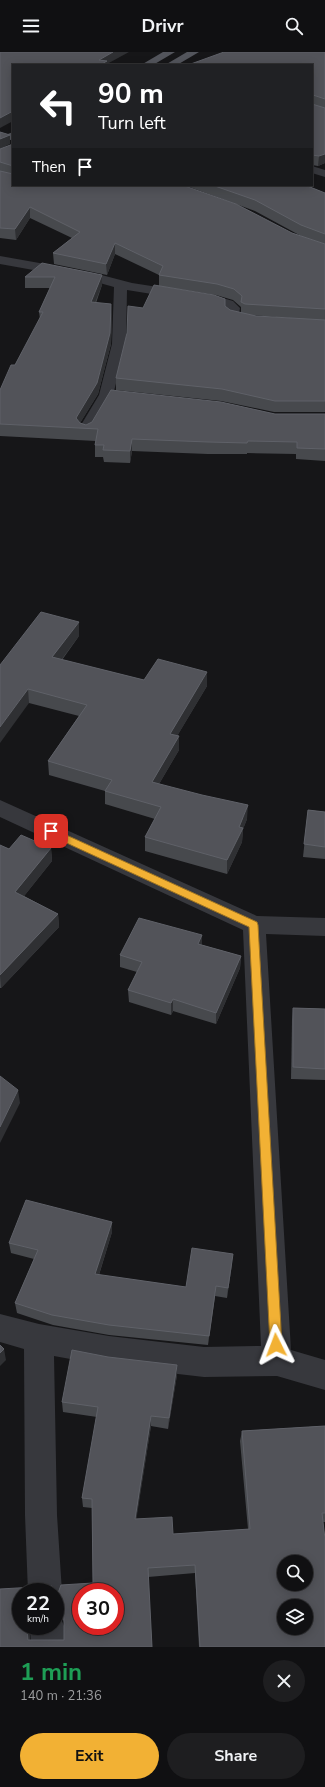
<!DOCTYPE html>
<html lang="en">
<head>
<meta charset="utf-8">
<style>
  :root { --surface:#101012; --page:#1e1e20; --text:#f1f3f6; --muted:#9c9d9f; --line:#303032; --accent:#f2b134 }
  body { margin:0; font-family:"Nunito Sans",sans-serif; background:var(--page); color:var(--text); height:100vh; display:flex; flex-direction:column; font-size:15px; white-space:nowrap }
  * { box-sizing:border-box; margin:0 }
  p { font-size:13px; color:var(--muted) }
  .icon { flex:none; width:22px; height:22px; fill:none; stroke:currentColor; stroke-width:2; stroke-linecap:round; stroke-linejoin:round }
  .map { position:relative; height:1595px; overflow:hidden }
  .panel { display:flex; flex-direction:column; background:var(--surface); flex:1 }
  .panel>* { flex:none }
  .top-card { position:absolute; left:12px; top:12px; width:301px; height:122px; border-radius:0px; box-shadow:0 2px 10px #0003,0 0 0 1px var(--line); background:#202124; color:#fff; overflow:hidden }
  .fabs { position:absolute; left:277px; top:1503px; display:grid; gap:8px }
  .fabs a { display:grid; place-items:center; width:36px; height:36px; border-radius:50%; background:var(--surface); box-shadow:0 2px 10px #0003,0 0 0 1px var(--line); font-size:20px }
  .speed { position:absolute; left:12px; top:1531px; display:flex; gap:8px; font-size:20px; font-weight:700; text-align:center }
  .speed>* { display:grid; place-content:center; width:52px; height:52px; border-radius:50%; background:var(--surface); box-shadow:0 2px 10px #0003,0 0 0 1px var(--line); line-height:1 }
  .speed small { font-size:10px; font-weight:400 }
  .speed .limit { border:6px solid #d22; background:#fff; color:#111 }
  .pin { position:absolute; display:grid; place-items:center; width:34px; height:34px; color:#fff; margin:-17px; border-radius:8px; box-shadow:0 2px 6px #0006 }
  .me { position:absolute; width:44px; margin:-22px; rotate:357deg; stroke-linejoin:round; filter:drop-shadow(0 0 3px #0008) }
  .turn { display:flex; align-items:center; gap:14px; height:84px; padding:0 20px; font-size:18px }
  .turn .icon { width:52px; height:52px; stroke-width:2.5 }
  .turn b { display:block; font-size:28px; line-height:34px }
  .then { display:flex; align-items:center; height:38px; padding:0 20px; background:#0003; gap:8px; font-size:15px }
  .round { display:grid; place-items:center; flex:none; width:42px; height:42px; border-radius:21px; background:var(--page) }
  .head { display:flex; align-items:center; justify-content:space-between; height:68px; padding:0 20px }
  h1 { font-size:24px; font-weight:700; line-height:30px; color:#1e9e55 }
  .action { display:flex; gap:8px; margin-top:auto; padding:8px 20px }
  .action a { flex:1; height:46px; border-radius:24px; background:var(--accent); color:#111; font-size:16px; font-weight:700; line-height:46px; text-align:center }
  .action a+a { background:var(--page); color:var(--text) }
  header { display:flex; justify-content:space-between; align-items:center; height:52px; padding:0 20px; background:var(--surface); font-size:18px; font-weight:700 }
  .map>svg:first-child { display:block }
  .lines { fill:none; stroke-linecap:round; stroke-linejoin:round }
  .street { fill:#37383d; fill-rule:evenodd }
  .primary { fill:#53555c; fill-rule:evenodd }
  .wall { fill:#47494d; fill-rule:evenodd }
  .shaded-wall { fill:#2f3033 }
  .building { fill:#525359; stroke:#5f6168; fill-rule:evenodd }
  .route { fill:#f2b134; stroke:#9d7322 }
</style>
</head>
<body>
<header><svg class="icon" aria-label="menu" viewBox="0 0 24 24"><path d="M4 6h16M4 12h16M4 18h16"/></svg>Drivr<svg class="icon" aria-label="search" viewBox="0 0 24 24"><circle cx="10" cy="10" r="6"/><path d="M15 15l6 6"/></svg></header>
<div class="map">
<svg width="325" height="1595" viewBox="0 0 325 1595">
  <rect width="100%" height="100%" fill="#161618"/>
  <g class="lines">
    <g class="street">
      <path d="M312 114 325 118V125L312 121Z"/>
      <path d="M0 204 90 220 132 231 216 244 233 249 240 256 239 262 260 266 262 269 260 272C250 274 231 273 225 264L226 257 214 252 127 238 126 292 113 343 91 381 86 383 81 381 78 378 99 343 112 292 114 235 89 228 0 212Z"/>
      <path d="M0 748 257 864 325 866V884L266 882 291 1298 325 1308V1338L277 1324 204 1325 109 1314 54 1304 57 1463 62 1540 57 1552 55 1553V1540H28L25 1463 24 1297 0 1290V1262L39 1272 109 1284 204 1295 261 1294 243 878 0 765Z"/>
      <path d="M55 1560 59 1562 64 1574 65 1595H31L30 1574H55Z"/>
    </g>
    <g class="primary">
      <path d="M163 0H175L153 13H141Z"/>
      <path d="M187 0H199L177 13H165Z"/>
      <path d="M13 80V87L0 92V85Z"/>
    </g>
  </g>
  <g class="wall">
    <path d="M325 0V111L318 114 312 113V13Z"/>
    <path d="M13 92V133L292 181 301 184 255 159 184 133H305L325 141V360H274L221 349 116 338V326L143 256 225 254 230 258 241 261V255L233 248 216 243 159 234V223L115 202 107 223 54 212 53 201 72 186 30 166 16 188 0 186V97ZM252 263 315 268 256 264Z"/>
    <path d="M102 223V233L96 251 112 263 111 292 98 342 80 371 86 373 275 362H325V409L296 407V402L247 401V402H208L132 399 130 411 104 410 103 405H95V393L96 389 0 384V338L15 313 40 267 39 260 50 236H25V225Z"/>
    <path d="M79 584 62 608 144 628 207 634 177 684 179 698 159 732 247 767 243 777 242 790 227 822 145 799V785L155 767 105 752V739L49 723 48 709 79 664 29 651 0 613Z"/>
    <path d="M308 758 325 760V807L303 805Z"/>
    <path d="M0 793 9 797 51 796 52 809 24 844 58 862 59 875 1 936H0Z"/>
    <path d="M202 893 241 904 240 916 216 972 173 959 171 963 129 950 128 938 137 920 120 915V903Z"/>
    <path d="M293 956 325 957V1028L291 1027 292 968Z"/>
    <path d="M112 1180 99 1223 186 1235 232 1212 227 1246 215 1244 208 1293 109 1283 53 1273 17 1261 15 1251 34 1207 11 1201 9 1191Z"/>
    <path d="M177 1323 168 1377 151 1374 136 1467 173 1482 248 1477 240 1389 242 1379 325 1374V1470H323L325 1595H199L195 1521 148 1525 152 1595H0V1537L21 1540V1574H29L30 1588H64V1570L60 1561 55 1559V1545L93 1531 92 1456 83 1455 82 1446 97 1365 63 1360 62 1350Z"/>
  </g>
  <g class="shaded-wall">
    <path d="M113 0H129L107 12V13H99V8Z"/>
    <path d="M313 43 312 53V44Z"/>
    <path d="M13 59V69L0 76V66Z"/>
    <path d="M10 83V92L0 97V87Z"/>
    <path d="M325 102V111L318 114 319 104Z"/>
    <path d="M30 155V166L16 188 15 177Z"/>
    <path d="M115 191V202L107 223 106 212Z"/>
    <path d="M102 223V233L91 261V250Z"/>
    <path d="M111 252 112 263 111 292 98 342 77 376 76 366Z"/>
    <path d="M132 387V399L130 411V399Z"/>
    <path d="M79 570V584L53 619 52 605Z"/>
    <path d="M207 620V634L170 696V682Z"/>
    <path d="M28 637 29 651 0 691V675Z"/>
    <path d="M179 684V698L152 744V730Z"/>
    <path d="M248 753 247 767 243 777 242 790 227 822V808Z"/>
    <path d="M51 796 52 809 17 853 15 840Z"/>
    <path d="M58 862 59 875 1 936 0 923Z"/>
    <path d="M202 883V895L198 892Z"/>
    <path d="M241 904 240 916 216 972V961Z"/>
    <path d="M173 947V959L171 963V951Z"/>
    <path d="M18 1038 20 1051 0 1091V1075Z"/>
    <path d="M112 1170V1180L96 1232 95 1222Z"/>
    <path d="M233 1202 232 1212 227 1246 228 1236Z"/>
    <path d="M216 1234 215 1244 208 1293 209 1284Z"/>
    <path d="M4 1297 6 1308 0 1314V1301Z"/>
    <path d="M177 1313V1323L168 1377 169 1366Z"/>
    <path d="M151 1364V1374L135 1476V1467Z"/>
    <path d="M27 1574H29L30 1595 28 1588Z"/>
  </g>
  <g class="building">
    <path d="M0 0H113L99 8 107 9 100 13H13V59L0 66Z"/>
    <path d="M224 0H325V47L313 43 312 44V13H188Z"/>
    <path d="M312 52 325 56V102L319 104 312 103Z"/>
    <path d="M0 80 10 83 0 87Z"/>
    <path d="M13 92V114L0 110V97Z"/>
    <path d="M0 119 13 122V133H182L236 152 292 181 325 192V257L245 252 241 250 242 244 234 237 217 232 159 223 163 214 115 191 106 212 53 201 80 180 30 155 15 177 0 176Z"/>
    <path d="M212 133H305L325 141V182L301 173 255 148Z"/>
    <path d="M42 211 102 223 91 250 111 252 110 281 97 331 76 366 80 371 86 373 92 370 111 338 221 350 275 362H325V397L297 396V390L248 389 247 391 208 390 132 387 130 399 103 398 104 393H95L98 377 0 372V338L11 313H15L43 260H39L55 225H25Z"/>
    <path d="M154 233 214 243 225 247V254L230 258 256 264 325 268V349H275L222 337 116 326 127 281 128 254 143 256Z"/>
    <path d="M41 560 79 570 52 605 144 628 158 607 207 620 170 682 179 684 152 730 202 743 248 753 239 775 243 776 227 808 145 785 161 755 105 739 112 728 48 709 87 653 28 637 0 675V613Z"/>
    <path d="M308 758 325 760V795L304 792Z"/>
    <path d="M21 783 51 796 15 840 58 862 0 923V793L9 797Z"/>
    <path d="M139 866 202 883 198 892 241 904 216 961 173 947 171 951 128 938 142 910 120 903Z"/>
    <path d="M293 956 325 957V1017L293 1015Z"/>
    <path d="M0 1024 18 1038 0 1075Z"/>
    <path d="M26 1148 112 1170 95 1222 186 1235 192 1196 233 1202 228 1236 216 1234 209 1284 109 1273 52 1263 15 1251 38 1198 9 1191Z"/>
    <path d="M0 1293 4 1297 0 1301Z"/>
    <path d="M72 1298 108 1305 177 1313 169 1366 151 1364 135 1467 172 1465 173 1482 250 1477 242 1379 325 1374V1461H322L325 1487V1595H200L195 1513 148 1516 152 1595H0V1537L52 1534V1540H21V1574H27L28 1588H64V1566L59 1553 55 1552V1545L57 1544 61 1533 93 1531 92 1447 82 1446 98 1355 62 1350ZM284 1510H306V1532H284ZM81 1540H115V1574H81ZM284 1554H306V1576H284Z"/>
  </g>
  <path class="route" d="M51 776 257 870 258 873 282 1293 280 1297 276 1299 271 1297 270 1293 249 875 47 782 46 779Z"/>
</svg>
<div class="fabs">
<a><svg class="icon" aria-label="search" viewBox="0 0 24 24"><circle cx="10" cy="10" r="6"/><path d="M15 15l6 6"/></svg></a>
<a><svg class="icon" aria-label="layers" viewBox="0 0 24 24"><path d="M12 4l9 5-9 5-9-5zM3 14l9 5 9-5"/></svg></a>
</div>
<div class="speed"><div>22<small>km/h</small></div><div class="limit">30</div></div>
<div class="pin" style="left:51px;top:779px;background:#d93025"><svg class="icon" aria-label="arrive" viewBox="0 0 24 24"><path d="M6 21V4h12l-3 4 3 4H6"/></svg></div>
<svg class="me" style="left:276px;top:1293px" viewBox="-20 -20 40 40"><path d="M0-17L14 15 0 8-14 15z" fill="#f2b134" stroke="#fff" stroke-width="4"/></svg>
<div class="top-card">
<div class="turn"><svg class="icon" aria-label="left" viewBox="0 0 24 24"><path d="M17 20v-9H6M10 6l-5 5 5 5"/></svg><div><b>90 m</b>Turn left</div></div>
<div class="then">Then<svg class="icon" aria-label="arrive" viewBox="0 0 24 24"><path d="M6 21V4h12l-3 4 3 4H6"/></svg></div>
</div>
</div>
<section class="panel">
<div class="head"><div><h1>1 min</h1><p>140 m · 21:36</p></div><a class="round"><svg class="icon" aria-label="close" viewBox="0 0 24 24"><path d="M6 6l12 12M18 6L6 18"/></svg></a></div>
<div class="action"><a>Exit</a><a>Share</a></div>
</section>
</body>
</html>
